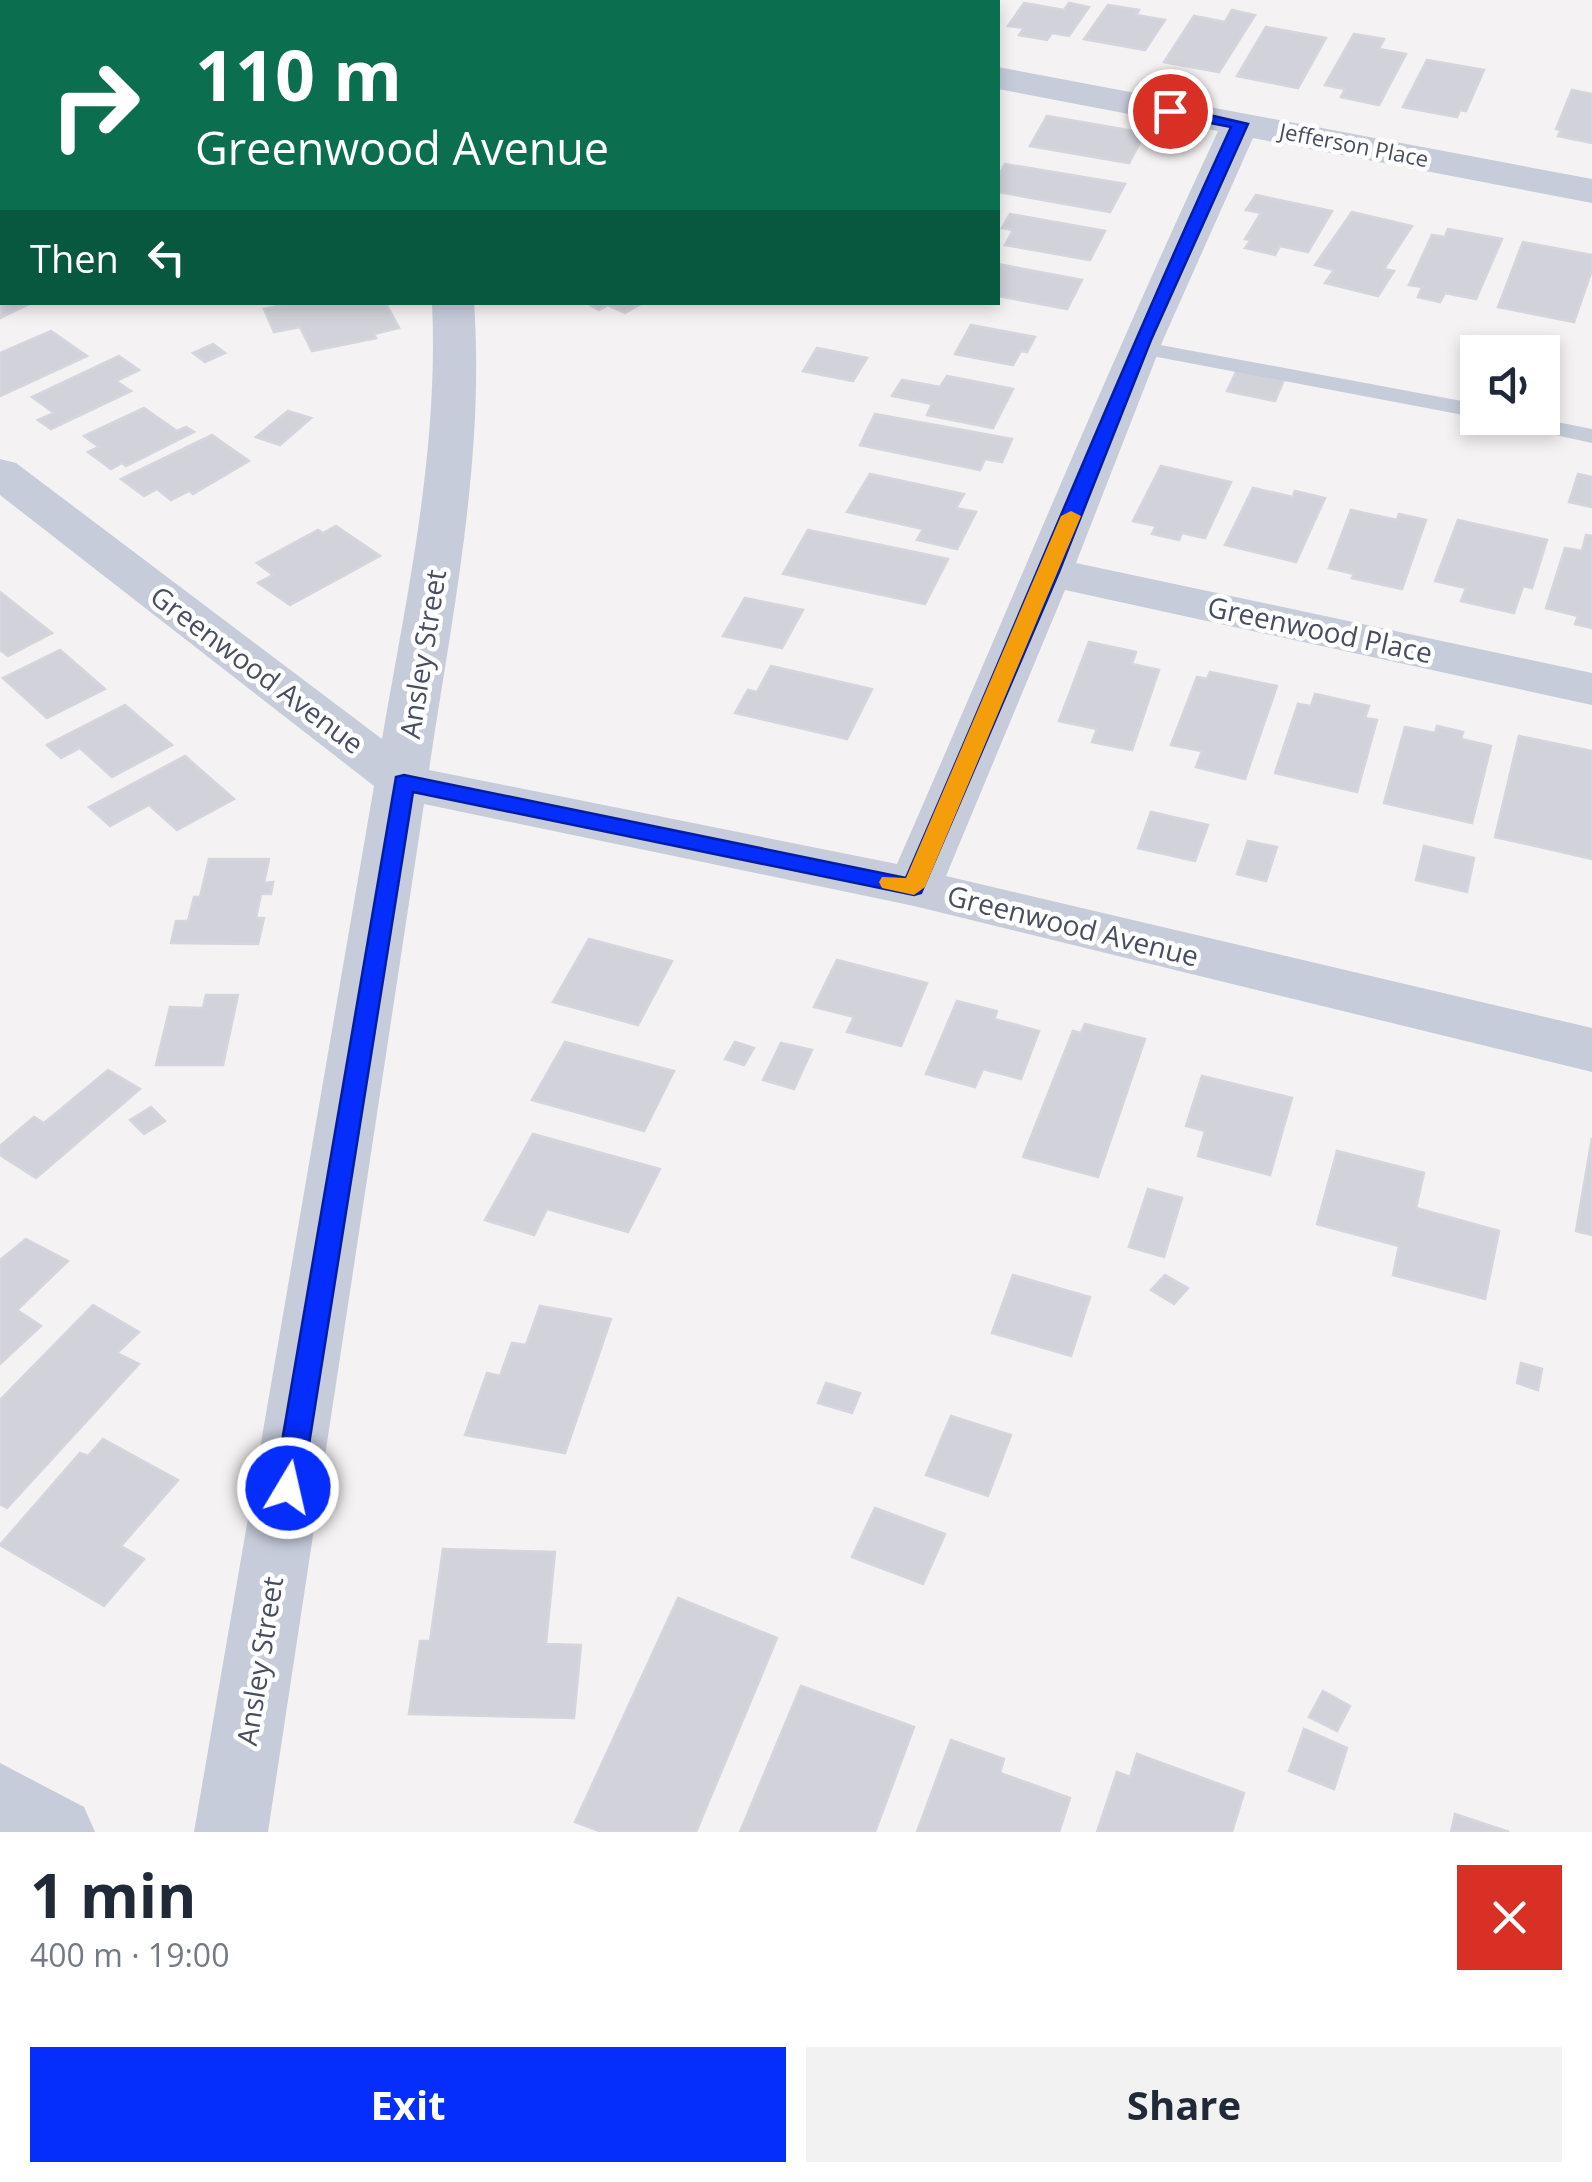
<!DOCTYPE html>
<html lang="en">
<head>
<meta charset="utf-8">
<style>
  :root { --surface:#fff; --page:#f2f2f3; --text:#1f2937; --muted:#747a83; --accent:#052dfb }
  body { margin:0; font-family:"Open Sans",sans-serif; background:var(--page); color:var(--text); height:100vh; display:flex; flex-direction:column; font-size:38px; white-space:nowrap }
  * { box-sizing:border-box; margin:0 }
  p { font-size:32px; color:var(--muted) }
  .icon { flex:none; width:55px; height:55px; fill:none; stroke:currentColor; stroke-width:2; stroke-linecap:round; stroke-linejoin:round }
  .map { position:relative; height:1832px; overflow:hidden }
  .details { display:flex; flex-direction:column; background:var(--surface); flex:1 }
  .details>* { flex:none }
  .guide { position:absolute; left:0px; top:0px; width:1000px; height:305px; box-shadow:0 5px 15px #0003; background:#0b6e4f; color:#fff; overflow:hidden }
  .tools { position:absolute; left:1460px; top:335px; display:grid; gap:20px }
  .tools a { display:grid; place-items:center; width:100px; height:100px; border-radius:0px; background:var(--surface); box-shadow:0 5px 15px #0003; font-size:50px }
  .pin { position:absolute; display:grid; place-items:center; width:85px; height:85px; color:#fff; margin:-42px; border:5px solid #fff; border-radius:50%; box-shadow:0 2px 10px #0007 }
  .me { position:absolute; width:110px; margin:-55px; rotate:9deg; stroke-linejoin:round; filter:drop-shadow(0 0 8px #0008) }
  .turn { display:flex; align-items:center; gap:35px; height:210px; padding:0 30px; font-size:45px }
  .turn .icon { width:130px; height:130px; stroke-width:2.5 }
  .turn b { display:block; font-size:70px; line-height:85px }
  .then { display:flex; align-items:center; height:95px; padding:0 30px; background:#0003; gap:20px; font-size:38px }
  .round { display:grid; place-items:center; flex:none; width:105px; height:105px; border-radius:0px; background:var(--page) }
  .headline { display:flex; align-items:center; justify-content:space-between; height:170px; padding:0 30px }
  h1 { font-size:60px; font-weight:700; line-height:75px }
  .button { display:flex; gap:20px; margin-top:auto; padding:20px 30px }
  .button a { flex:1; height:115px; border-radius:0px; background:var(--accent); color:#fff; font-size:40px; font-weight:700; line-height:115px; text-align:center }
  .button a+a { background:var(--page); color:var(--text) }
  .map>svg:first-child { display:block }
  .building { fill:#d1d2da; stroke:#d5d5de; stroke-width:2.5 }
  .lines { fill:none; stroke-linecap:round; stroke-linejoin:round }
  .service { fill:#c7ccdb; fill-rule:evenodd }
  .minor { fill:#c7ccdb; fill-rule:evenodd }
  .route { fill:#052dfb; stroke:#031da3; stroke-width:2.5 }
  .slow { fill:#f59e0b }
  .labels { text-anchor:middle; stroke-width:9; stroke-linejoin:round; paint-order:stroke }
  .far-street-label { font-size:22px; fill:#474e62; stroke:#fff }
  .street-label { font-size:28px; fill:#474e62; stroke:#fff }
</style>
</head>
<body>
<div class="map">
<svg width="1592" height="1832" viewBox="0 0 1592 1832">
  <rect width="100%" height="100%" fill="#f4f2f2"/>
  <g class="building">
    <path d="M1024 3 1064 10 1069 3 1089 7 1069 36 1052 33 1047 40 1019 35 1024 28 1008 26Z"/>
    <path d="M1108 5 1139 10 1136 15 1165 20 1145 50 1084 39Z"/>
    <path d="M1232 10 1255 15 1219 72 1164 62 1194 16 1225 22Z"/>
    <path d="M1266 27 1326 38 1298 88 1237 76Z"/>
    <path d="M1354 34 1384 39 1379 49 1406 54 1379 105 1341 97 1345 89 1325 85Z"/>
    <path d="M1427 60 1484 70 1466 111 1460 110 1457 117 1403 107Z"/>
    <path d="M1572 90 1592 94V143L1558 136 1561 130 1556 129Z"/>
    <path d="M1047 116 1145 133 1129 163 1030 146Z"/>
    <path d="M1005 164 1125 184 1110 212 998 192V177Z"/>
    <path d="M1256 195 1332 211 1308 252 1280 246 1275 255 1245 248 1251 240 1245 239 1261 213 1246 210Z"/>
    <path d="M1352 212 1412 226 1384 269 1394 271 1378 296 1325 283 1334 270 1315 265Z"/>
    <path d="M1010 214 1105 231 1090 260 1005 245 1013 230 1002 228Z"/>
    <path d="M1448 229 1502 239 1476 299 1445 293 1440 302 1418 297 1422 287 1409 285 1432 235 1445 237Z"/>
    <path d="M1523 242 1592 255V270L1574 322 1498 307Z"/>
    <path d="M998 264 1082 280 1067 309 998 296Z"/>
    <path d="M0 284 2 302 31 303 0 318Z"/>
    <path d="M298 302H385L399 328 374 334 376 338 312 351 300 327 274 332 264 309Z"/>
    <path d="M585 302H644L625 313 608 305 599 310Z"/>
    <path d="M971 325 1035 337 1027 352 1021 351 1013 365 955 354Z"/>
    <path d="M51 331 87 356 0 396V353Z"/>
    <path d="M213 344 225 353 205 362 193 353Z"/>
    <path d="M817 348 867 358 853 381 803 371Z"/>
    <path d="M119 356 139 370 116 381 131 391 51 429 38 420 54 413 32 397Z"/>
    <path d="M1237 370 1284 380 1275 401 1227 391Z"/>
    <path d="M947 376 1013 389 993 428 927 415 932 404 892 396 902 380 940 387Z"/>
    <path d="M144 408 177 431 186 427 194 432 126 466 122 463 111 469 88 452 99 447 84 436Z"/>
    <path d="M288 411 311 418 280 445 256 437Z"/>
    <path d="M875 414 1012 439 1002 462 985 459 980 470 860 445Z"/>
    <path d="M212 435 249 461 193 494 189 491 171 500 157 489 144 496 121 479Z"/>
    <path d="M1161 466 1231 482 1205 538 1182 533 1179 540 1152 534 1156 526 1133 521Z"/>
    <path d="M870 474 964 494 956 508 976 512 957 549 917 540 923 529 847 512Z"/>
    <path d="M1578 474 1592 477V507L1569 502Z"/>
    <path d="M1253 488 1293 497 1295 491 1325 498 1296 562 1225 545Z"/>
    <path d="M1351 510 1397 520 1399 514 1426 520 1402 589 1352 578 1354 574 1329 568Z"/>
    <path d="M1458 520 1547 540 1532 588 1523 586 1514 613 1461 601 1466 588 1435 581Z"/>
    <path d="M336 526 380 556 290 605 258 583 273 575 257 563 318 530 323 533Z"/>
    <path d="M808 530 948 559 925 604 783 574Z"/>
    <path d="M1586 535 1592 536V628L1575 624 1578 616 1546 608 1565 548 1582 551Z"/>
    <path d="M0 592 52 633 8 656 0 650Z"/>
    <path d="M745 598 803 610 782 648 723 636Z"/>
    <path d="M1089 642 1136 652 1132 664 1159 670 1132 750 1092 742 1097 729 1059 721Z"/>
    <path d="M60 650 105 689 47 718 3 678Z"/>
    <path d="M771 666 872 689 847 739 735 713 748 690 757 692Z"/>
    <path d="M1210 672 1277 686 1245 779 1196 767 1202 751 1171 745 1197 677 1207 679Z"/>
    <path d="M1315 694 1369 706 1365 718 1377 720 1357 792 1275 773 1298 704 1311 706Z"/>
    <path d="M125 705 172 745 112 777 80 748 61 758 47 745Z"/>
    <path d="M1437 726 1463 732 1461 739 1491 746 1472 823 1384 803 1405 727 1435 733Z"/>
    <path d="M1519 736 1592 751V859L1495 837Z"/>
    <path d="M185 756 234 799 177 830 149 805 110 826 89 807Z"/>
    <path d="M1151 812 1208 825 1195 861 1138 848Z"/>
    <path d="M1248 841 1277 847 1266 881 1237 874Z"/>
    <path d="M1424 846 1474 858 1467 892 1416 880Z"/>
    <path d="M209 859H269L264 883 273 882 271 894H261L256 918H264L258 944 171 943 176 921H188L194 897H200Z"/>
    <path d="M589 939 672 961 638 1025 553 1002Z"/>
    <path d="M837 960 927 983 901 1046 847 1032 854 1017 814 1007Z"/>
    <path d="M206 995H238L223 1065H156L170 1007 203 1008Z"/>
    <path d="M957 1001 997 1011 994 1019 1039 1031 1021 1079 983 1069 975 1087 926 1074Z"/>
    <path d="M1085 1024 1145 1039 1098 1177 1023 1157 1073 1031 1081 1033Z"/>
    <path d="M565 1042 674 1071 644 1131 532 1100Z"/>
    <path d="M735 1042 754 1048 744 1065 725 1059Z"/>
    <path d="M781 1043 812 1050 794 1089 763 1080Z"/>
    <path d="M108 1070 140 1089 36 1178 0 1155V1146L34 1117 44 1123Z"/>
    <path d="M1202 1076 1292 1098 1270 1175 1198 1156 1205 1131 1186 1126Z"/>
    <path d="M151 1107 165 1121 144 1134 130 1120Z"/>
    <path d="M533 1134 660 1169 628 1232 547 1209 534 1235 485 1220Z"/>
    <path d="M1592 1138V1235L1576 1231Z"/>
    <path d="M1337 1151 1424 1173 1416 1208 1499 1231 1485 1299 1393 1275 1399 1246 1317 1224Z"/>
    <path d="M1148 1189 1182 1198 1164 1257 1129 1247Z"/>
    <path d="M26 1239 68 1261 17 1310 41 1326 0 1364V1260Z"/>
    <path d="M1013 1275 1090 1297 1071 1356 992 1333Z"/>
    <path d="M1165 1275 1188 1288 1174 1304 1151 1290Z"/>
    <path d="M93 1305 139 1332 117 1353 139 1364 7 1508 0 1504V1400Z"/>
    <path d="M540 1306 611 1319 565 1453 465 1435 487 1373 500 1376 512 1343 526 1345Z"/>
    <path d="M1521 1363 1542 1369 1538 1390 1517 1383Z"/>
    <path d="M826 1383 860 1393 852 1413 818 1403Z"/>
    <path d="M951 1416 1011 1435 988 1496 926 1475Z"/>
    <path d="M103 1439 178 1480 121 1546 144 1559 104 1606 0 1545 80 1453 88 1456Z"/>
    <path d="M875 1508 945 1534 923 1584 852 1557Z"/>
    <path d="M443 1549 555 1552 546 1644 581 1645 574 1718 409 1714 420 1641H430Z"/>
    <path d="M678 1598 777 1638 696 1832H602L575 1822Z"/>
    <path d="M801 1686 914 1727 875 1832H740Z"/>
    <path d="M1323 1691 1350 1706 1337 1731 1309 1717Z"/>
    <path d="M1304 1729 1347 1748 1334 1789 1289 1771Z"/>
    <path d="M951 1740 1004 1759 1000 1773 1070 1798 1059 1832H917Z"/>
    <path d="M1137 1754 1244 1793 1232 1832H1097L1117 1772 1130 1777Z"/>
    <path d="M1455 1814 1509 1832H1451Z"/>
  </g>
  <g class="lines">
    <g class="service">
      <path d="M1139 341 1478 404 1479 418 1131 352 1128 347 1131 342Z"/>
      <path d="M1497 418H1537L1592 429V443L1500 423Z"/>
    </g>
    <g class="minor">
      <path d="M163 0H200L202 2H165Z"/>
      <path d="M561 0H609L611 2H563Z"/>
      <path d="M998 67 1592 179V203L1253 138 1163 340 1076 563 1592 673V705L1065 590 946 876 1592 1028V1072L914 906 424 804 268 1832H194L374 786 0 495V459L16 463 382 739C407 594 439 451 432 302H474C485 460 452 615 429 770L897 864C1004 620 1105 373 1218 131L998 89Z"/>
      <path d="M0 1763 84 1807 95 1832H0Z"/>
    </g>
  </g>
  <path class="route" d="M1170 106 1248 124 1151 340 1059 572 921 893 914 895 413 792 302 1488 298 1496 288 1500 278 1496 274 1488 396 777 404 775 906 878C1015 628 1117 375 1231 127L1165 114 1163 111Z"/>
  <path class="slow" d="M1071 511 1081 516 925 887 914 895 882 888 879 882 882 877 906 878 1061 516Z"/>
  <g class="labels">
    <g class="far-street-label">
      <text transform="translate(1354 145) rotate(11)" y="8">Jefferson Place</text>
    </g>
    <g class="street-label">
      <text transform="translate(1320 630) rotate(12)" y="10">Greenwood Place</text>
      <text transform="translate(423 654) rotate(-81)" y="10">Ansley Street</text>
      <text transform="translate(257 670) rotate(37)" y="10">Greenwood Avenue</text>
      <text transform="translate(1073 926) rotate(14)" y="10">Greenwood Avenue</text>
      <text transform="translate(260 1661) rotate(-81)" y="10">Ansley Street</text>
    </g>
  </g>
</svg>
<div class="tools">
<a><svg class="icon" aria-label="sound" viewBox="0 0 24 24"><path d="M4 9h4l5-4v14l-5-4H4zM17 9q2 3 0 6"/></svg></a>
</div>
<div class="pin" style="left:1170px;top:111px;background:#d93025"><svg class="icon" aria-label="arrive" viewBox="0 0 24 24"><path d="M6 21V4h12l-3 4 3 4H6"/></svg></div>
<svg class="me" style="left:288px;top:1488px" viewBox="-20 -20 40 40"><circle r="17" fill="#052dfb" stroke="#fff" stroke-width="3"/><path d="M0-11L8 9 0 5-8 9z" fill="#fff"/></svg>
<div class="guide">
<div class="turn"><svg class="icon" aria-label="right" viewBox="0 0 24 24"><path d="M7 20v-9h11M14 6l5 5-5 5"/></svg><div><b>110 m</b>Greenwood Avenue</div></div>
<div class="then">Then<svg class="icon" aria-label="left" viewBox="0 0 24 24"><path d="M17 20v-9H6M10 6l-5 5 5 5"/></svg></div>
</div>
</div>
<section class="details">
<div class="headline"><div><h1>1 min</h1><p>400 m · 19:00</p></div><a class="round" style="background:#d93025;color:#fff"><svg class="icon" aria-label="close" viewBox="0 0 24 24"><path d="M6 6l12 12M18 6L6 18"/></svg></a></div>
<div class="button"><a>Exit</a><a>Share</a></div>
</section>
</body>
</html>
